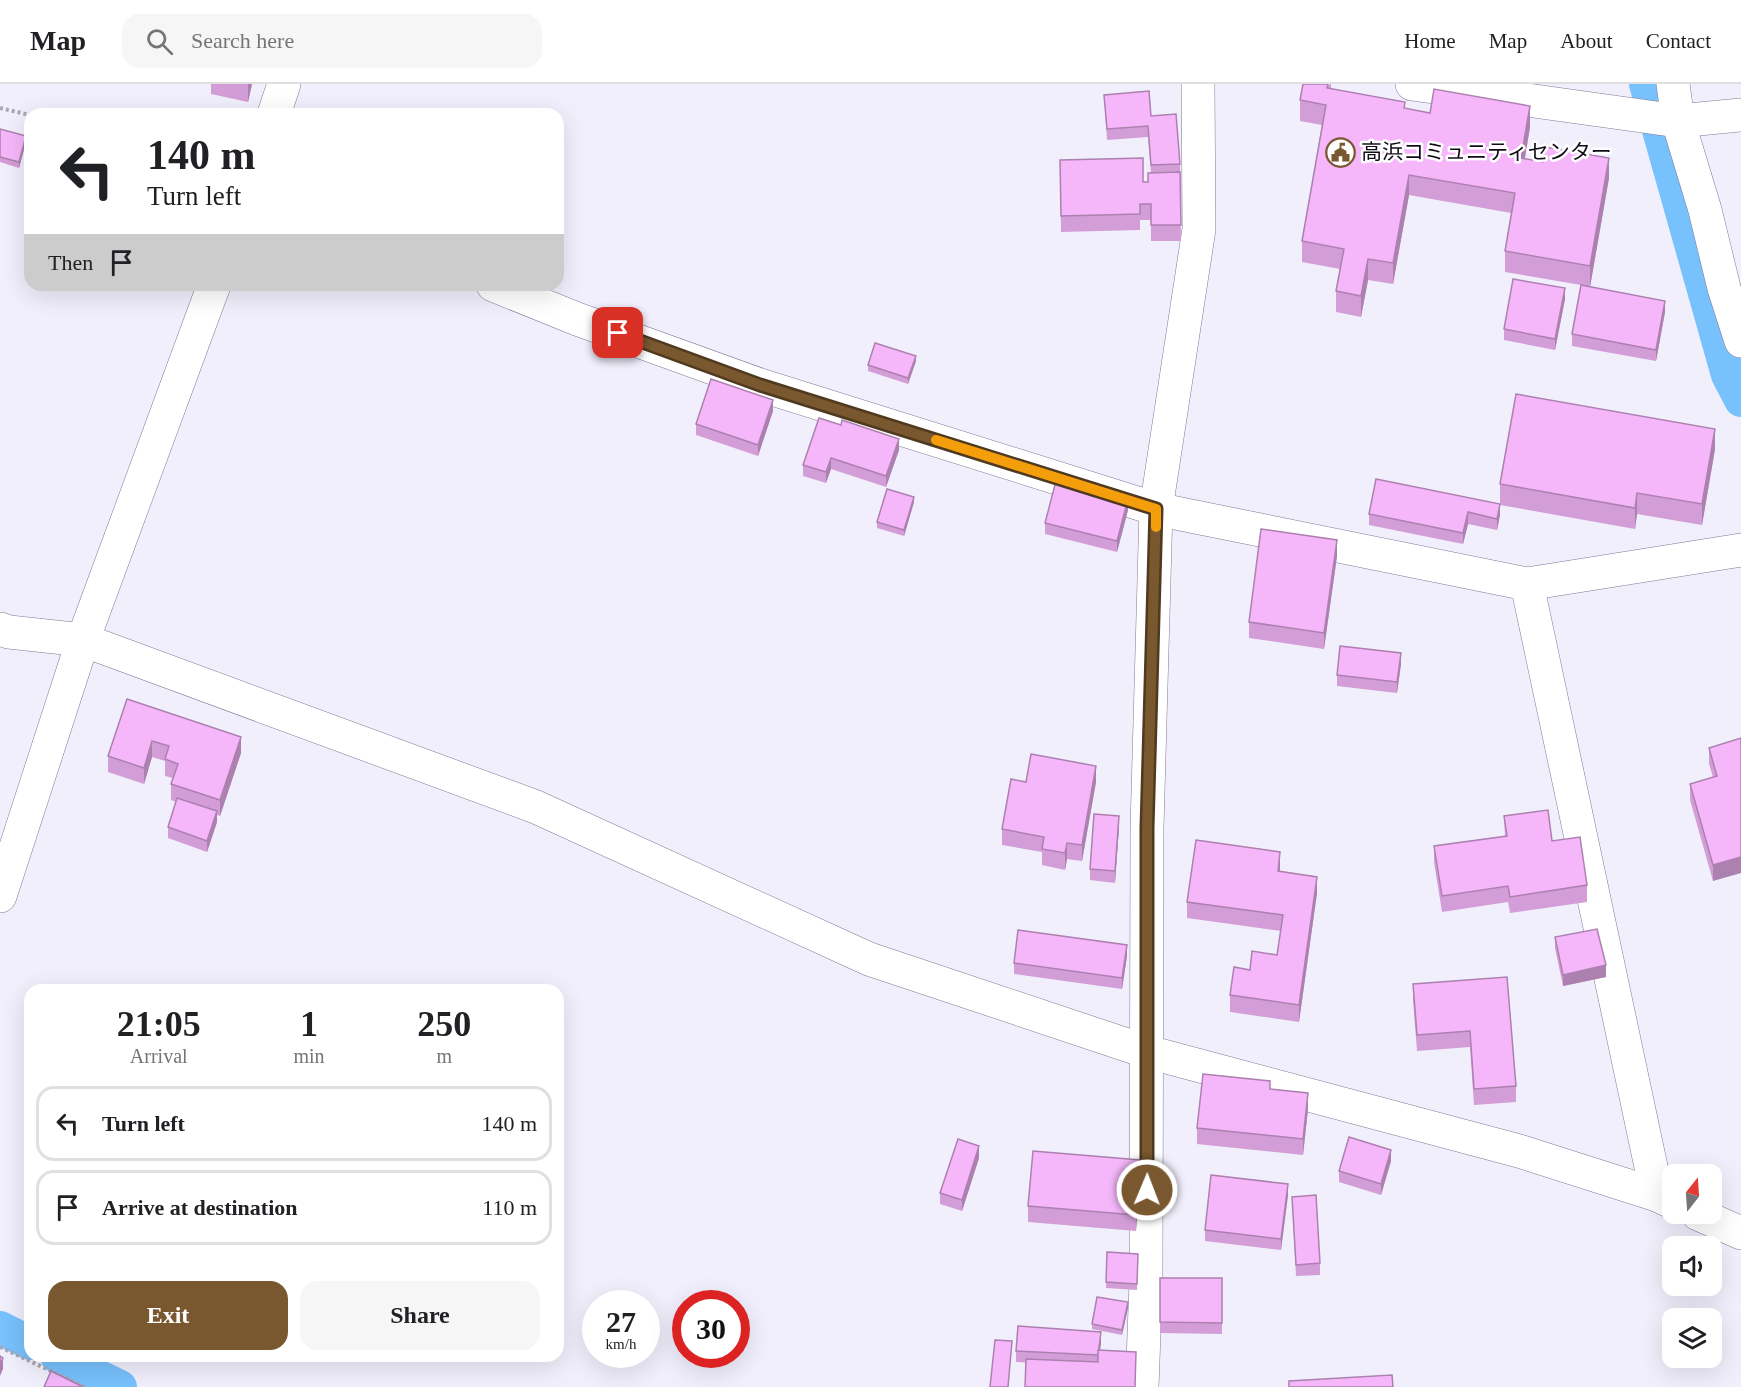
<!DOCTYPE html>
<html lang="en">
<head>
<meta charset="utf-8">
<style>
  :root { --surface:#fff; --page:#f6f6f6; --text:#202124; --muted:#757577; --line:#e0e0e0; --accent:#79572f }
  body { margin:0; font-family:"Times New Roman","Noto Sans JP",serif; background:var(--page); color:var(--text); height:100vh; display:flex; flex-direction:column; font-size:22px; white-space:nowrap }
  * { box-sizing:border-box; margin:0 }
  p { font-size:20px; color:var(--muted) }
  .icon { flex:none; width:33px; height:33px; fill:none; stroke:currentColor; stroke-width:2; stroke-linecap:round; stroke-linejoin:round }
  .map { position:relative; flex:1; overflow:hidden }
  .sheet { position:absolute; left:24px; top:900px; width:540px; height:378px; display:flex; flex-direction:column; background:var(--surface); border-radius:18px; box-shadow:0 6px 24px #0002 }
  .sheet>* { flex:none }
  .guide { position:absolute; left:24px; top:24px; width:540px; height:183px; border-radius:18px; box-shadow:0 6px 24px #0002; background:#fff; color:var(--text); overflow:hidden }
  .needle { width:39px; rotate:17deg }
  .buttons { position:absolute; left:1662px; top:1080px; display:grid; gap:12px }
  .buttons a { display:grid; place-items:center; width:60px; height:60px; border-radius:12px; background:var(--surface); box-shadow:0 6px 24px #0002; font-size:30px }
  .speed { position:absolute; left:582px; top:1206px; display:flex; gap:12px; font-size:30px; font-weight:700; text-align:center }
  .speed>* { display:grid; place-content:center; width:78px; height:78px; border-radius:50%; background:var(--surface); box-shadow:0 6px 24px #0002; line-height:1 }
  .speed small { font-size:15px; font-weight:400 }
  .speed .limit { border:9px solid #d22; background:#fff; color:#111 }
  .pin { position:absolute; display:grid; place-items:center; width:51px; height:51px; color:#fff; margin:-26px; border-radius:12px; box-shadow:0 3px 9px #0006 }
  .me { position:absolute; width:66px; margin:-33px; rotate:1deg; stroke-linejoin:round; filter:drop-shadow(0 0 4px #0008) }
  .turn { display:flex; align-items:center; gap:21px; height:126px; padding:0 24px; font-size:27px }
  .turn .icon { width:78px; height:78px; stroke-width:2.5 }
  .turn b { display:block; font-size:42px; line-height:51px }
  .then { display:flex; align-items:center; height:57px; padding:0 24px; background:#0003; gap:12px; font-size:22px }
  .eta { display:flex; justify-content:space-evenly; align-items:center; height:102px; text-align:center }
  .eta b { font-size:36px; font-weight:800; line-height:42px }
  .primary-button { display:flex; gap:12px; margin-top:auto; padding:12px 24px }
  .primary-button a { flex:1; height:69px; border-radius:18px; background:var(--accent); color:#fff; font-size:24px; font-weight:800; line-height:69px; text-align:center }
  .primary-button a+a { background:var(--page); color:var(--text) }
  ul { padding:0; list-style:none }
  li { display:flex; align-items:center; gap:18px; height:75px; margin:0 12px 9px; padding:0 12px; border:3px solid var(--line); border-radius:18px }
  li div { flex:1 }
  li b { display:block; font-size:22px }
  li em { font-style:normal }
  header { display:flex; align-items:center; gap:36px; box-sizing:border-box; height:84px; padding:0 30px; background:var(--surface); border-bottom:2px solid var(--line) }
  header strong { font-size:28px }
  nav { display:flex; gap:33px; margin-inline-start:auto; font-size:21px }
  .search { width:420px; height:54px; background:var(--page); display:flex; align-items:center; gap:15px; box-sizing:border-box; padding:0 21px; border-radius:18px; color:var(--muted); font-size:22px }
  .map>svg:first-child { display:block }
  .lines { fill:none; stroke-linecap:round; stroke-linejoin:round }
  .canal { stroke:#77c1fd; stroke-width:34 }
  .minor-casing { stroke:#817897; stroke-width:34 }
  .path { stroke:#a8a5b2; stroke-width:4; stroke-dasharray:3 3; stroke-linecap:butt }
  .minor { stroke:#fff; stroke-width:33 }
  .wall { fill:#d39dd7 }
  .shaded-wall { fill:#ac80af }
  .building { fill:#f5b7fa; stroke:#ac80af; stroke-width:1.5 }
  .route-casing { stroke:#4f391f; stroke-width:15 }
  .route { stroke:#79572f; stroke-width:10 }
  .slow { stroke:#f59e0b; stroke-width:10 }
  .labels { text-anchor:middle; stroke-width:5; stroke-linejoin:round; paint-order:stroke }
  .poi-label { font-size:21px; fill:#0f0c17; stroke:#fefefe; text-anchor:start }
</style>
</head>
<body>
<header>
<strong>Map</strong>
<div class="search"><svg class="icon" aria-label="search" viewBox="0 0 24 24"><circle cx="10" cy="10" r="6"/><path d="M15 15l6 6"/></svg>Search here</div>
<nav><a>Home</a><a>Map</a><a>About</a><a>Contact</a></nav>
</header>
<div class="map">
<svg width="1741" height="1303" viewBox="0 0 1741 1303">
  <rect width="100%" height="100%" fill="#f2effd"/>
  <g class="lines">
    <g class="canal">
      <path d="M1646 0 1728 291 1741 316"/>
      <path d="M0 1244 30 1259"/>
      <path d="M57 1272 120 1303"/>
    </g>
    <defs>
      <g id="minor">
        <path d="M1412 0 1678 37 1741 31"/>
        <path d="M1673 0 1678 37 1705 126 1724 204 1741 257"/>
        <path d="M274 30 284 0"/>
        <path d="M493 201 577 235 760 301 1156 425 1527 500 1741 466"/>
        <path d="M1527 500 1657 1111"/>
        <path d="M0 545 9 548 83 556 536 723 869 875 1148 968 1519 1067 1657 1111 1672 1118"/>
        <path d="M0 812 83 556 214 201"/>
        <path d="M1698 1130 1741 1149"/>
        <path d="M1142 1303 1146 1198 1147 744 1156 425 1199 145 1198 0"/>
      </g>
    </defs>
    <use href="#minor" class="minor-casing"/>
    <g class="path">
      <path d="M0 24 30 31"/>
      <path d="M0 1263 85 1303"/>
    </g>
    <use href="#minor" class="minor"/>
  </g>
  <g class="wall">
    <path d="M211 0H252L248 18 211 10Z"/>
    <path d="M1331 0V4L1405 25 1430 29 1530 43 1525 75 1609 94 1590 203 1665 228 1656 277 1572 262V250L1581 201 1505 188V167L1511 129 1409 111 1393 200 1368 196 1361 233 1336 228V207L1340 185 1302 178V157L1322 41 1300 37V16Z"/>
    <path d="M1104 11 1151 32 1180 80 1181 157H1151V136H1140V146L1061 148 1060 76 1143 98H1148L1151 89 1148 53 1107 56Z"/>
    <path d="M0 45 26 58 19 84 0 78Z"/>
    <path d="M1565 215 1555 266 1504 256V245Z"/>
    <path d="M916 277 908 300 868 287V281Z"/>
    <path d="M773 327 758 372 696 351V340Z"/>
    <path d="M819 334 899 366 886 403 831 385 826 399 803 392V381Z"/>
    <path d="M1715 365 1702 441 1637 430 1635 445 1500 421V400Z"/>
    <path d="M1376 395 1500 431 1497 446 1468 440 1463 460 1369 441V430Z"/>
    <path d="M914 418 904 452 877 444V438Z"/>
    <path d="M1128 426 1117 468 1045 450V439Z"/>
    <path d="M1337 472 1324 565 1249 554V538Z"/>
    <path d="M1401 580 1397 609 1337 602V591Z"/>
    <path d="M127 615 241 669 220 732 217 731V738L207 768 168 754V743L176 718 171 716V700L173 694 165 692V677L152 673 144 700 108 688V672Z"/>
    <path d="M1741 654 1713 797 1690 716V700L1713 693 1709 680V664Z"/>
    <path d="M1026 698H1096L1082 777 1067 775 1065 786 1042 781V768L1002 761V745Z"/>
    <path d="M1504 732 1552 757 1587 801V818L1510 829 1508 818 1442 828 1434 778V762L1505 752Z"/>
    <path d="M1119 743 1115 799 1090 796V785Z"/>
    <path d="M1280 784V788L1317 809 1299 938 1230 928V911L1250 886 1277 871 1281 847 1187 834V818Z"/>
    <path d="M1555 853 1606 893 1563 902 1555 864Z"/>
    <path d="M1127 872 1122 905 1014 890V879Z"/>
    <path d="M1507 893 1516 1002V1018L1474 1021 1470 963 1417 967 1413 916V900Z"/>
    <path d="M1270 1005 1308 1025 1303 1071 1197 1060V1044Z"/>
    <path d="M979 1074 962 1127 940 1120V1109Z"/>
    <path d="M1391 1077 1381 1111 1339 1098V1087Z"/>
    <path d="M1140 1092 1136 1147 1028 1138V1122Z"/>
    <path d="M1288 1111 1281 1166 1205 1157V1146Z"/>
    <path d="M1292 1113 1320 1179V1191L1296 1192Z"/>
    <path d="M1107 1168 1138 1170 1137 1206 1106 1204Z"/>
    <path d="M1160 1194H1222V1250L1160 1249Z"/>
    <path d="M1128 1224 1122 1251 1092 1245V1240Z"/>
    <path d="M1101 1259 1100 1266 1136 1284 1016 1278V1267Z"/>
  </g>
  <g class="shaded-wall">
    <path d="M248 0H252L248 18Z"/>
    <path d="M1530 22V43L1521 95V74Z"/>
    <path d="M26 52V58L19 84V78Z"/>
    <path d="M1609 74V94L1590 203V182Z"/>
    <path d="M1409 91V111L1393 200V179Z"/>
    <path d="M1368 175V196L1361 233V212Z"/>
    <path d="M1565 204V215L1555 266V255Z"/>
    <path d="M1665 217V228L1656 277V266Z"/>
    <path d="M916 272V277L908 300V294Z"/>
    <path d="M773 316V327L758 372V361Z"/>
    <path d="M1715 345V365L1702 441V420Z"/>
    <path d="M899 355V366L886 403V392Z"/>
    <path d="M831 374V385L826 399V388Z"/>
    <path d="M1637 409V430L1635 445V424Z"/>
    <path d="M914 413V418L904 452V446Z"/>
    <path d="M1128 415V426L1117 468V457Z"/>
    <path d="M1500 420V431L1497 446V435Z"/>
    <path d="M1468 428V440L1463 460V449Z"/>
    <path d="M1337 456V472L1324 565V549Z"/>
    <path d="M1401 569V580L1397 609V598Z"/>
    <path d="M241 653V669L220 732V716Z"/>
    <path d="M152 657V673L144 700V684Z"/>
    <path d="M1096 682V698L1082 777V761Z"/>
    <path d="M217 727V738L207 768V757Z"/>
    <path d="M1119 732V743L1115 799V787Z"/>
    <path d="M1067 759V775L1065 786V769Z"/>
    <path d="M1280 768V784L1278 803V787Z"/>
    <path d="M1741 773V789L1713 797V781Z"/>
    <path d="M1317 793V809L1299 938V921Z"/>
    <path d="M1127 861V872L1122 905V894Z"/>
    <path d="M1606 881V893L1563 902V891Z"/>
    <path d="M1308 1009V1025L1303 1071V1055Z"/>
    <path d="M979 1062V1074L962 1127V1116Z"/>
    <path d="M1391 1066V1077L1381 1111V1100Z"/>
    <path d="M1140 1076V1092L1136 1147V1131Z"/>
    <path d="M1288 1100V1111L1281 1166V1155Z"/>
    <path d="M1128 1218V1224L1122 1251V1246Z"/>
    <path d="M1101 1248V1259L1098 1282V1271Z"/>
    <path d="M3 1274V1285L0 1292V1281Z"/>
  </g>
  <g class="building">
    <path d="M1303 0H1328L1327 4 1405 18 1404 24 1430 29 1434 5 1530 22 1521 74 1543 78 1546 63 1609 74 1590 182 1505 167 1515 109 1409 91 1393 179 1368 175 1361 212 1336 207 1344 165 1302 157 1326 21 1300 16Z"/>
    <path d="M1149 7 1151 32 1176 30 1180 80 1151 81 1148 42 1107 45 1104 11Z"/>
    <path d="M0 45 26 52 19 78 0 73Z"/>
    <path d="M1143 74V98H1148V89L1180 88 1181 141H1151V120H1140V130L1061 132 1060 76Z"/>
    <path d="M1513 195 1565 204 1555 255 1504 245Z"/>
    <path d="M1581 201 1665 217 1656 266 1572 250Z"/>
    <path d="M875 259 916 272 908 294 868 281Z"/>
    <path d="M711 295 773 316 758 361 696 340Z"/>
    <path d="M1516 310 1715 345 1702 420 1637 409 1635 424 1500 400Z"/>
    <path d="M819 334 841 341 842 336 899 355 886 392 831 374 826 388 803 381Z"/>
    <path d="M1376 395 1500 420 1497 435 1468 428 1463 449 1369 430Z"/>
    <path d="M1056 397 1128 415 1117 457 1045 439Z"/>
    <path d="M887 405 914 413 904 446 877 438Z"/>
    <path d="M1261 445 1337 456 1324 549 1249 538Z"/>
    <path d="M1340 562 1401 569 1397 598 1337 591Z"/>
    <path d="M127 615 241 653 220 716 171 700 178 680 165 675 169 662 152 657 144 684 108 672Z"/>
    <path d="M1741 654V773L1713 781 1690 700 1717 692 1709 664Z"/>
    <path d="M1031 670 1096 682 1082 761 1067 759 1065 769 1042 765 1044 753 1002 745 1011 695 1026 698Z"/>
    <path d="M177 714 217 727 207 757 168 743Z"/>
    <path d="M1548 726 1552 757 1580 753 1587 801 1510 813 1508 802 1442 812 1434 762 1507 752 1504 732Z"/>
    <path d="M1094 730 1119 732 1115 787 1090 785Z"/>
    <path d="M1196 756 1280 768 1278 787 1317 793 1299 921 1230 911 1234 883 1250 886 1252 867 1277 871 1283 831 1187 818Z"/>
    <path d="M1597 845 1606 881 1563 891 1555 853Z"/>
    <path d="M1018 846 1127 861 1122 894 1014 879Z"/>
    <path d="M1507 893 1516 1002 1474 1005 1470 947 1417 951 1413 900Z"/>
    <path d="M1203 990 1270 997V1005L1308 1009 1303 1055 1197 1044Z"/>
    <path d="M1349 1053 1391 1066 1381 1100 1339 1087Z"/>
    <path d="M958 1055 979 1062 962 1116 940 1109Z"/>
    <path d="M1033 1067 1140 1076 1136 1131 1028 1122Z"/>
    <path d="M1211 1091 1288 1100 1281 1155 1205 1146Z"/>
    <path d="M1316 1111 1320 1179 1296 1181 1292 1113Z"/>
    <path d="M1107 1168 1138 1170 1137 1200 1106 1198Z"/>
    <path d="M1160 1194H1222V1239L1160 1238Z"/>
    <path d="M1097 1213 1128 1218 1122 1246 1092 1240Z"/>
    <path d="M1018 1242 1101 1248 1098 1271 1016 1267Z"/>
    <path d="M995 1256 1012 1257 1008 1303H990Z"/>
    <path d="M1098 1266 1136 1268 1135 1303H1025L1026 1275 1098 1278Z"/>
    <path d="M0 1272 3 1274 0 1281Z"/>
    <path d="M51 1287 83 1303H44Z"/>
    <path d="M1392 1291 1393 1303H1289V1297Z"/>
  </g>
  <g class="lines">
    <defs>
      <path id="route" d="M618 249 760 301 1156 425 1147 744V1106"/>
    </defs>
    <use href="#route" class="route-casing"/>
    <use href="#route" class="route"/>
    <path class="slow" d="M936 356 1156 425V443"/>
  </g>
  <defs>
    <symbol id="civic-ring" viewBox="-11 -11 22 22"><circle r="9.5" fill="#fefefe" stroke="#79572f" stroke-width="1.5"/><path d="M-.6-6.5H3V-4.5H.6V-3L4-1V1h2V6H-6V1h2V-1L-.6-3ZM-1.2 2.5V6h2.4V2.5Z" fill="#79572f"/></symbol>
  </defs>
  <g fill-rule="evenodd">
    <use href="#civic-ring" x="1324" y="52" width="33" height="33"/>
  </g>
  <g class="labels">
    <g class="poi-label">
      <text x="1361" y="75">高浜コミュニティセンター</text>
    </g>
  </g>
</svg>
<div class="buttons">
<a><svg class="needle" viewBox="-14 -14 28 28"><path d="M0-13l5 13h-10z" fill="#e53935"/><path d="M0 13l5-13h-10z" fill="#757577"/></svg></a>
<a><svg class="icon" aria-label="sound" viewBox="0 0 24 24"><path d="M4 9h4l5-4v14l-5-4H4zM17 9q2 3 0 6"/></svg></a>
<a><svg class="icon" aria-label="layers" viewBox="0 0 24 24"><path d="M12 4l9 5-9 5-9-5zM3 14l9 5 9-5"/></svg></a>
</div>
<div class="speed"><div>27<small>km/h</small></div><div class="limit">30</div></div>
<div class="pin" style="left:618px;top:249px;background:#d93025"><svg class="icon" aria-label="arrive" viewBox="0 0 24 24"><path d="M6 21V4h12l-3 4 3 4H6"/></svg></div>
<svg class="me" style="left:1147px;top:1106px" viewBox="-20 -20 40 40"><circle r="17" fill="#79572f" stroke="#fff" stroke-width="3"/><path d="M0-11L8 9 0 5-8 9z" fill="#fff"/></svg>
<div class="guide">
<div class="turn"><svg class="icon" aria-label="left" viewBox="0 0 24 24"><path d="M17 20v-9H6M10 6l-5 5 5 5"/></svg><div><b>140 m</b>Turn left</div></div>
<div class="then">Then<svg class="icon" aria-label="arrive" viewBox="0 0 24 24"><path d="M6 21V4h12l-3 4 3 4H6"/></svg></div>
</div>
<section class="sheet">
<div class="eta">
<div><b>21:05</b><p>Arrival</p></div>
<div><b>1</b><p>min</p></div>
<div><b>250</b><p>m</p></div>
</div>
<ul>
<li><svg class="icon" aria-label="left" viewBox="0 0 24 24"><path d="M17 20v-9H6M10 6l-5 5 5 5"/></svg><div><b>Turn left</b></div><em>140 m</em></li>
<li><svg class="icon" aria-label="arrive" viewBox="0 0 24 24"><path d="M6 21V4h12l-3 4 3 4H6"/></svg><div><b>Arrive at destination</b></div><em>110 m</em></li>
</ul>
<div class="primary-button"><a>Exit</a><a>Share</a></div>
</section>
</div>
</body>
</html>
